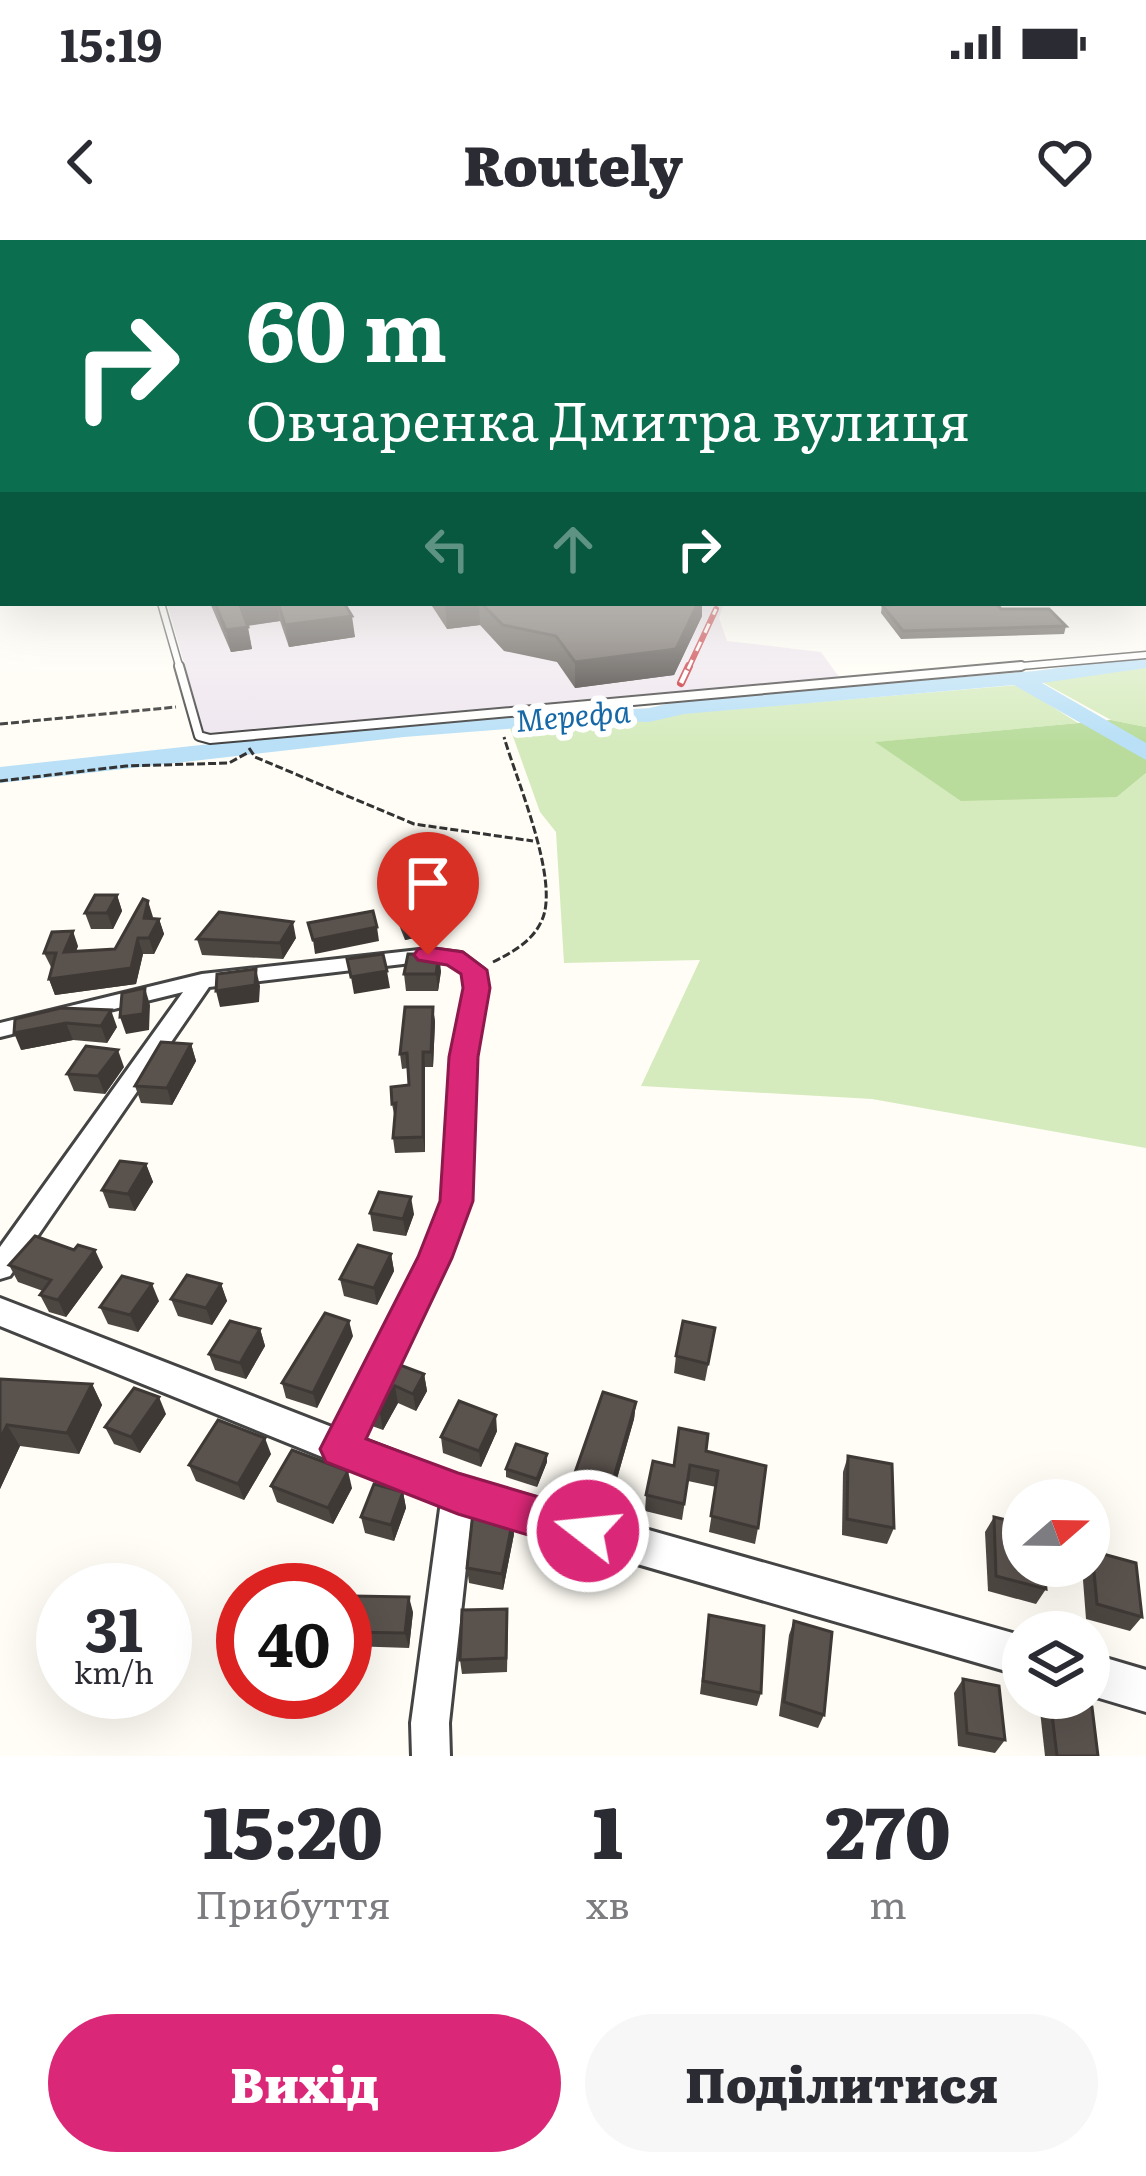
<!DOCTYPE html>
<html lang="uk">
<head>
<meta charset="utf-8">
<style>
  :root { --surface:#fff; --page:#f7f7f7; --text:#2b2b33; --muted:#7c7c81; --accent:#db2777 }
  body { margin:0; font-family:Literata,serif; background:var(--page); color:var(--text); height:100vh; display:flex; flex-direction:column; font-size:45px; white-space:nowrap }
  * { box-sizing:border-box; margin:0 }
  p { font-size:39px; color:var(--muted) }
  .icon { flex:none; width:66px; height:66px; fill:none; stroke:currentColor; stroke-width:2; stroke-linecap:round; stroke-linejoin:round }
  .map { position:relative; height:1516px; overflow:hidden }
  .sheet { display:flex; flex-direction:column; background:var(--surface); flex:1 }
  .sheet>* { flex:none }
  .top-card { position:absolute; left:0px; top:0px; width:1146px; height:366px; box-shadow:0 12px 48px #0002; background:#0b6e4f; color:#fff; overflow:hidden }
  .needle { width:78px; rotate:70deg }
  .tools { position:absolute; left:1002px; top:1239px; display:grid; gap:24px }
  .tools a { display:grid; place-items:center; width:108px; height:108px; border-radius:50%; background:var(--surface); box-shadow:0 12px 48px #0002; font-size:60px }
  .speed { position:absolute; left:36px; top:1323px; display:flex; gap:24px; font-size:60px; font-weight:700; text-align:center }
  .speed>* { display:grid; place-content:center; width:156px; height:156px; border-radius:50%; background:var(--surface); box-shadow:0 12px 48px #0002; line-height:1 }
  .speed small { font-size:30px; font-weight:400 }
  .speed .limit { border:18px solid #d22; background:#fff; color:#111 }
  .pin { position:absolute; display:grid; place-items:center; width:102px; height:102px; color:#fff; margin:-123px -51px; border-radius:50% 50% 50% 0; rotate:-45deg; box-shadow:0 0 12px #0007 }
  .pin .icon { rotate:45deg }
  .me { position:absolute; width:132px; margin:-66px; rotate:286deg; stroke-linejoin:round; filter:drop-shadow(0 0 9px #0008) }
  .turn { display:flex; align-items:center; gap:42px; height:252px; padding:0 48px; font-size:54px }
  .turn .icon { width:156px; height:156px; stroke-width:2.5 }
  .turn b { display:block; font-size:84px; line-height:102px }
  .lanes { display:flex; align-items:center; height:114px; padding:0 48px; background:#0003; justify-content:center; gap:60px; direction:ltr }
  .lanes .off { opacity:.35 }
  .eta { display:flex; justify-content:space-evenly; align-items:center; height:204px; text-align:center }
  .eta b { font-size:72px; font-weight:800; line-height:84px }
  .button { display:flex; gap:24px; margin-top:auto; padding:24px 48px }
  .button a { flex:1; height:138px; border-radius:72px; background:var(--accent); color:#fff; font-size:48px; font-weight:800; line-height:138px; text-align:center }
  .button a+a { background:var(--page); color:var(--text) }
  .status { display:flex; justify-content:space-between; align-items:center; height:84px; padding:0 60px; background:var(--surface); direction:ltr }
  .status svg { height:33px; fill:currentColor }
  header { display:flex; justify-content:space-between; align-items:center; height:156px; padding:0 48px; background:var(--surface); font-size:54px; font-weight:800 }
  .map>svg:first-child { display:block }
  .industrial { fill:#eee6ef }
  .green { fill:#d5ebbd }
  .forest { fill:#b9dc9c }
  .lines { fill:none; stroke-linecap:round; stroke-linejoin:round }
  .river { fill:#b9e0f7; fill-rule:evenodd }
  .service-far1-casing { stroke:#444; stroke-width:9 }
  .service-casing { stroke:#444; stroke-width:12 }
  .minor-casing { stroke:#444; stroke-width:6 }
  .tertiary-casing { stroke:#444; stroke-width:6 }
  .path { stroke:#333; stroke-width:3; stroke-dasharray:8 3; stroke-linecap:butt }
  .service-far1 { stroke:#fff; stroke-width:6 }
  .service { stroke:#fff; stroke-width:8 }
  .minor { fill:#fff; fill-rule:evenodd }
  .tertiary { fill:#fff; fill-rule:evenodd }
  .rail-far1-casing { stroke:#c4262e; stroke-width:6 }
  .rail-casing { stroke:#c4262e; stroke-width:8 }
  .rail-far1 { stroke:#fff; stroke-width:3; stroke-dasharray:10; stroke-linecap:butt }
  .rail { stroke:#fff; stroke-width:4.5; stroke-dasharray:14; stroke-linecap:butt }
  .wall { fill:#4d4742 }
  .shaded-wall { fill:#3f3936 }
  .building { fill:#5a524d; stroke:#3f3936; stroke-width:3 }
  .route { fill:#db2777; stroke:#8e194d; stroke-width:3 }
  .labels { text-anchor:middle; stroke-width:12; stroke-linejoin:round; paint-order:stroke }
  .far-water-label { font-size:30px; font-style:italic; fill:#1768a6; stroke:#fff }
</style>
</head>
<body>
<div class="status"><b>15:19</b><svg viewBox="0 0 49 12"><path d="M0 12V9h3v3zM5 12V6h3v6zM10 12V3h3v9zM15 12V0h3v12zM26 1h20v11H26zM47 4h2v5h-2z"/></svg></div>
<header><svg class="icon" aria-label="back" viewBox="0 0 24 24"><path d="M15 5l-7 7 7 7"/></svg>Routely<svg class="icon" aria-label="heart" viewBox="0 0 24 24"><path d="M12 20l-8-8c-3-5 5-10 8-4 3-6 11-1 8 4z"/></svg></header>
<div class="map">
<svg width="1146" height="1516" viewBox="0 0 1146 1516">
  <rect width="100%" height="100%" fill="#fffdf5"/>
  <path class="industrial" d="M167 363H724L719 378 727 401 821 412 839 437 205 497Z"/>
  <g class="green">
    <path d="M1146 427V487L1111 480 1042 442 1051 435Z"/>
    <path d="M1018 445 1078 483 877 502 1117 557 1146 533V908L872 859 641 846 700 720 564 723 556 592 540 572 510 488Z"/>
  </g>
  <path class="forest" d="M1111 480 1146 487V533L1117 557 961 561 875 502Z"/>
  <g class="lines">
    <path class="river" d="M1146 416V428L1042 443 1146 503V520L1014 445 684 474 649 482 607 481 404 497 0 543V527L404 483 649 468 684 460 1035 431Z"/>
    <defs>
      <g id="service-far1">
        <path d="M161 363 180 429"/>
        <path d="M988 429 1146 415"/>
      </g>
      <path id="service" d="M179 426 199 496 210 499 1021 426"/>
      <g id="minor">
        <rect x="1143" y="336" width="3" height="8"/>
        <path d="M428 709 461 713 484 730 486 748 475 817 469 961 448 1018 351 1220 340 1224 329 1220 324 1209 422 1017 443 961 453 817 466 748 464 733 449 723 428 721 209 747 10 1036 0 1039V1007L183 752 0 797V783L202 734Z"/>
        <path d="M458 1238 469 1243 474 1254 449 1483 450 1516H412L411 1483 442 1254 447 1243Z"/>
      </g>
      <g id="tertiary">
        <rect x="0" y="299" width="3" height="8"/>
        <path d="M0 1058 458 1236 1023 1396V1436L458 1272 0 1086Z"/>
        <path d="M1089 1413 1146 1430V1472L1089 1455Z"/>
      </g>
    </defs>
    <use href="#service-far1" class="service-far1-casing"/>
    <use href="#service" class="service-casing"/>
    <use href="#minor" class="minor-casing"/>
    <use href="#tertiary" class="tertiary-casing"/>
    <g class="path">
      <path d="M0 484 176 467"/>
      <path d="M249 508 255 517 414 584 533 601"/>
      <path d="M0 541 126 526 229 523 249 512"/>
      <path d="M493 722C513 712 533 701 542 680 560 640 516 539 504 497"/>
    </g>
    <use href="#service-far1" class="service-far1"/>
    <use href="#service" class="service"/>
    <use href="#minor" class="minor"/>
    <use href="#tertiary" class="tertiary"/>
    <defs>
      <path id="rail-far1" d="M688 429 716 369"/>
      <path id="rail" d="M681 443 689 426"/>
    </defs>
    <use href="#rail-far1" class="rail-far1-casing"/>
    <use href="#rail" class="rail-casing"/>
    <use href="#rail-far1" class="rail-far1"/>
    <use href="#rail" class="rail"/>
  </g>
  <g class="wall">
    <path d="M210 363H344L355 397 289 407 280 381 247 386 252 409 231 412Z"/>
    <path d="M430 363H702V376L674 435 575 448 557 422 504 411 480 385 447 389Z"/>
    <path d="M884 363H996L1001 369 1066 386 1064 394 901 399 881 373 882 365H885Z"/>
    <path d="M117 655 122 671 113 689H91L85 673Z"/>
    <path d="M148 661 152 679H159L164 694 154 714H143L136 744 55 755 49 739 52 729 44 713 78 706 76 711 115 709Z"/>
    <path d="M397 669 427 679 429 695 405 700 399 685Z"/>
    <path d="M296 698 283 719 202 715 197 699Z"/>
    <path d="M441 731 438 751H406L404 734Z"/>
    <path d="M433 767 435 782 433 827H425V912L395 913 393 898 395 879 392 864 409 845 408 828 402 829 400 814Z"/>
    <path d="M61 768 117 787 107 803 73 800 21 810Z"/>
    <path d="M191 804 196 821 172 865 141 863 135 846Z"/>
    <path d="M124 827 105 854 74 851 67 834Z"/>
    <path d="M146 924 153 942 135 971 109 968 102 950Z"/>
    <path d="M370 973 414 974 406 996 373 991Z"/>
    <path d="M391 1014 394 1031 377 1065 344 1056 340 1039Z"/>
    <path d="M9 1025 103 1027 66 1077 49 1072 40 1055 43 1051 18 1042Z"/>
    <path d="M221 1044 227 1061 212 1085 178 1076 171 1059Z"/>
    <path d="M159 1061 138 1092 108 1084 100 1067Z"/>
    <path d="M260 1089 265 1106 246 1139 215 1130 209 1114Z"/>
    <path d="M353 1096 317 1168 286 1158 282 1143Z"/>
    <path d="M712 1105 705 1141 674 1133 676 1116Z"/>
    <path d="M392 1122 424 1134 427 1151 416 1171 398 1163 383 1190 372 1186 369 1169Z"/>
    <path d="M0 1139 92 1144 102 1165 79 1214 20 1206 0 1249Z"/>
    <path d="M636 1162 634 1179 608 1270 572 1257V1241Z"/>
    <path d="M166 1174 140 1213 114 1204 105 1187Z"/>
    <path d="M497 1191 481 1227 443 1213 441 1197Z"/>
    <path d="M706 1211 758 1288 755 1304 709 1292 716 1247 688 1241 682 1280 645 1271 646 1255Z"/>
    <path d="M271 1214 244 1260 196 1241 189 1225Z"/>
    <path d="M848 1216 894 1288 887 1304 842 1295 843 1232Z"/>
    <path d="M547 1222 537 1247 506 1237V1229Z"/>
    <path d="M271 1246 352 1248 333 1284 277 1262Z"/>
    <path d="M403 1252 406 1268 394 1301 365 1293 361 1277Z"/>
    <path d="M994 1277 1046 1349 1036 1364 988 1351 985 1292Z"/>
    <path d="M514 1294 503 1350 469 1343 467 1328Z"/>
    <path d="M1092 1311 1142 1377 1130 1391 1086 1379 1082 1327 1089 1326V1316Z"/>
    <path d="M413 1372 409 1408 350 1406 346 1392Z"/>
    <path d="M709 1375 761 1453 757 1466 700 1454Z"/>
    <path d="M794 1381 824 1475 818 1488 779 1476 789 1395Z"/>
    <path d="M508 1383 507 1432 462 1434 460 1420Z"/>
    <path d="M963 1439 1005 1500 995 1513 958 1506 954 1453Z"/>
    <path d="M1050 1458 1098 1516H1045L1040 1471Z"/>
  </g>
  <g class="shaded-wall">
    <path d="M255 363H277L280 381 244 386 240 365Z"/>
    <path d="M456 363H479L480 385 447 389 445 364Z"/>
    <path d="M698 363H702V376L674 435 575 448V422Z"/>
    <path d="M352 376 355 397 289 407 285 385Z"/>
    <path d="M248 387 252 409 231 412 226 390Z"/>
    <path d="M117 655 122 671 113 689 107 673Z"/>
    <path d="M148 661 153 677 148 694 144 678Z"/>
    <path d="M159 679 164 694 154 714 149 698Z"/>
    <path d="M427 679 429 695 405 700 404 684Z"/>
    <path d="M293 682 296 698 283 719 280 703Z"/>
    <path d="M377 687 379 701 315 714 313 700Z"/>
    <path d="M73 691 78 706 70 728 64 712Z"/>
    <path d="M138 698 143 714 136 744 55 755 49 739Z"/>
    <path d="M439 714 441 731 438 751 436 734Z"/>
    <path d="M256 729 260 746 259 762 220 767 216 751Z"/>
    <path d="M387 731 390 748 354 754 351 737Z"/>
    <path d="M145 748 150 765 149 790 126 794 120 777Z"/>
    <path d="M433 767 435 782 433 827 431 812Z"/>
    <path d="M111 770 117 787 107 803 101 786Z"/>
    <path d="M66 783 73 800 21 810 14 793Z"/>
    <path d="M191 804 196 821 172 865 167 848Z"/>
    <path d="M118 810 124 827 105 854 98 836Z"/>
    <path d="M423 812 425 827V912L423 897Z"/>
    <path d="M146 924 153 942 135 971 128 954Z"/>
    <path d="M411 957 414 974 406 996 403 979Z"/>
    <path d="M95 1010 103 1027 66 1077 58 1060Z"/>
    <path d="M391 1014 394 1031 377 1065 374 1048Z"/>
    <path d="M152 1044 159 1061 138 1092 130 1075Z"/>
    <path d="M221 1044 227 1061 212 1085 206 1068Z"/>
    <path d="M349 1081 353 1096 317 1168 313 1153Z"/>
    <path d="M260 1089 265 1106 246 1139 240 1123Z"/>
    <path d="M424 1134 427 1151 416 1171 413 1154Z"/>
    <path d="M92 1144 102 1165 79 1214 67 1193Z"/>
    <path d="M395 1146 398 1163 383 1190 380 1173Z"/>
    <path d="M159 1157 166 1174 140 1213 131 1197Z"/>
    <path d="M636 1162 634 1179 608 1270 609 1254Z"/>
    <path d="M496 1175 497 1191 481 1227 479 1211Z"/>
    <path d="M7 1185 20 1206 0 1249V1199Z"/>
    <path d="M265 1198 271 1214 244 1260 238 1244Z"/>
    <path d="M547 1214V1222L537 1247V1239Z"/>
    <path d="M348 1231 352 1248 333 1284 328 1268Z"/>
    <path d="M403 1252 406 1268 394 1301 391 1285Z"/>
    <path d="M513 1279 514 1294 503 1350 502 1334Z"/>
    <path d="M409 1357 413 1372 409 1408 405 1393Z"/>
  </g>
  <g class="building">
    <path d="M215 363H255L240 365 248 387 226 390Z"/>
    <path d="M278 363H344L352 376 285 385Z"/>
    <path d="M481 363H698L676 409 575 422 556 396 503 385Z"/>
    <path d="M889 363H996L1001 369H1049L1066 386 903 391 882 365H890Z"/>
    <path d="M95 655H117L107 673H85Z"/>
    <path d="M143 659 148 661 144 678 159 679 149 698H138L131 728 49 739 56 713H44L52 692 73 691 64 712 115 709Z"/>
    <path d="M420 664 427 679 404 684 397 669Z"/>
    <path d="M373 671 377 687 313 700 308 683Z"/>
    <path d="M219 672 293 682 280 703 197 699Z"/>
    <path d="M383 714 387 731 351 737 347 719Z"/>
    <path d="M408 714H439L436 734H404Z"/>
    <path d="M256 729 255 745 216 751 217 734Z"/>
    <path d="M145 748 143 774 120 777 122 753Z"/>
    <path d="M405 767H433L431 812H423V897L393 898 396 863 392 864 391 847 409 845 407 813 400 814Z"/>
    <path d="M61 768 111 770 101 786 66 783 14 793 15 779Z"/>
    <path d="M161 802 191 804 167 848 135 846Z"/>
    <path d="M86 806 118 810 98 836 67 834Z"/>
    <path d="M120 921 146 924 128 954 102 950Z"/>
    <path d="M379 952 411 957 403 979 370 973Z"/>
    <path d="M35 996 74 1010 78 1005 95 1010 58 1060 40 1055 51 1040 9 1025Z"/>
    <path d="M358 1005 391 1014 374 1048 340 1039Z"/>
    <path d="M187 1035 221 1044 206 1068 171 1059Z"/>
    <path d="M122 1036 152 1044 130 1075 100 1067Z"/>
    <path d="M325 1073 349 1081 313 1153 282 1143Z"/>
    <path d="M230 1081 260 1089 240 1123 209 1114Z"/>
    <path d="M683 1081 715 1088 708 1124 676 1116Z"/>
    <path d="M392 1122 424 1134 413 1154 395 1146 380 1173 369 1169Z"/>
    <path d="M0 1139 92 1144 67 1193 7 1185 0 1199Z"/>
    <path d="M134 1148 159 1157 131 1197 105 1187Z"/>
    <path d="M603 1152 636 1162 609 1254 572 1241Z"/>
    <path d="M459 1161 496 1175 479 1211 441 1197Z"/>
    <path d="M218 1180 265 1198 238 1244 189 1225Z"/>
    <path d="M679 1188 708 1194 706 1211 766 1226 758 1288 711 1276 718 1231 690 1225 684 1264 646 1255 653 1221 674 1226Z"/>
    <path d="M516 1204 547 1214 537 1239 506 1229Z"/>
    <path d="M292 1210 348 1231 328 1268 271 1246Z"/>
    <path d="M848 1216 892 1224 894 1288 847 1279Z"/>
    <path d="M374 1244 403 1252 391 1285 361 1277Z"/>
    <path d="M473 1272 513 1279 502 1334 467 1328Z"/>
    <path d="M994 1277 1023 1284V1326H1044L1046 1349 996 1336Z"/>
    <path d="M1092 1311 1136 1323 1142 1377 1097 1364Z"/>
    <path d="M352 1356 409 1357 405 1393 346 1392Z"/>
    <path d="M507 1369 506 1418 460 1420 462 1370Z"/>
    <path d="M709 1375 764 1386 761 1453 703 1441Z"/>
    <path d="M794 1381 832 1392 824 1475 784 1462Z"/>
    <path d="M963 1439 999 1446 1005 1500 967 1493Z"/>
    <path d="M1050 1458 1092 1467 1098 1516H1057Z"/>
  </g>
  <linearGradient id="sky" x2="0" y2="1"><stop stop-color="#95c6ee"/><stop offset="0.58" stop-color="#fffefa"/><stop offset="1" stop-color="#fffefa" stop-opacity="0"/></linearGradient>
  <rect width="1146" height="503" fill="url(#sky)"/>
  <path class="route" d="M428 707 463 712 487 730 490 748 478 817 473 961 452 1018 366 1199 458 1233 603 1276 610 1291 603 1306 588 1313 458 1274 326 1222 320 1209 418 1017 440 961 449 817 463 748 461 734 447 725 418 720 414 715 418 709Z"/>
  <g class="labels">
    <g class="far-water-label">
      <text transform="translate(573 477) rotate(-5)" y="10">Мерефа</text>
    </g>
  </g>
</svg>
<div class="tools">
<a><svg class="needle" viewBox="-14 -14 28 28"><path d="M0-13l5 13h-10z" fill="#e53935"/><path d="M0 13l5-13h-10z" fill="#7c7c81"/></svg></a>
<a><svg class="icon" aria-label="layers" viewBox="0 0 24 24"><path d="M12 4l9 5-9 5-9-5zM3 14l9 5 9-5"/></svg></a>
</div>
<div class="speed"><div>31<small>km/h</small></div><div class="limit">40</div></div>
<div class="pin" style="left:428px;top:715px;background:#d93025"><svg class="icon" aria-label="arrive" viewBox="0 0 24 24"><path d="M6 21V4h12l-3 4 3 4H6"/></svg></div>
<svg class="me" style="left:588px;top:1291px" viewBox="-20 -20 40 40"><circle r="17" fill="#db2777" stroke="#fff" stroke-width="3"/><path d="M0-11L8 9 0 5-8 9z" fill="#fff"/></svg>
<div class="top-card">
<div class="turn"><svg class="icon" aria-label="right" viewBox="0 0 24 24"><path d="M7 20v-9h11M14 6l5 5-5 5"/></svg><div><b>60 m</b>Овчаренка Дмитра вулиця</div></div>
<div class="lanes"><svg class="icon off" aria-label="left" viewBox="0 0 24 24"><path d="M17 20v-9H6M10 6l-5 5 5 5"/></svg><svg class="icon off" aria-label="ahead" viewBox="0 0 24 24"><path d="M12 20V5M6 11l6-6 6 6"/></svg><svg class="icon" aria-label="right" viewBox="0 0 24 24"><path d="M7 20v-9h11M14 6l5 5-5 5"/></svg></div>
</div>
</div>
<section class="sheet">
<div class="eta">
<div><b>15:20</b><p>Прибуття</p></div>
<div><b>1</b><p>хв</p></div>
<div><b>270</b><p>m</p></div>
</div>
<div class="button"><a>Вихід</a><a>Поділитися</a></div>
</section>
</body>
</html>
